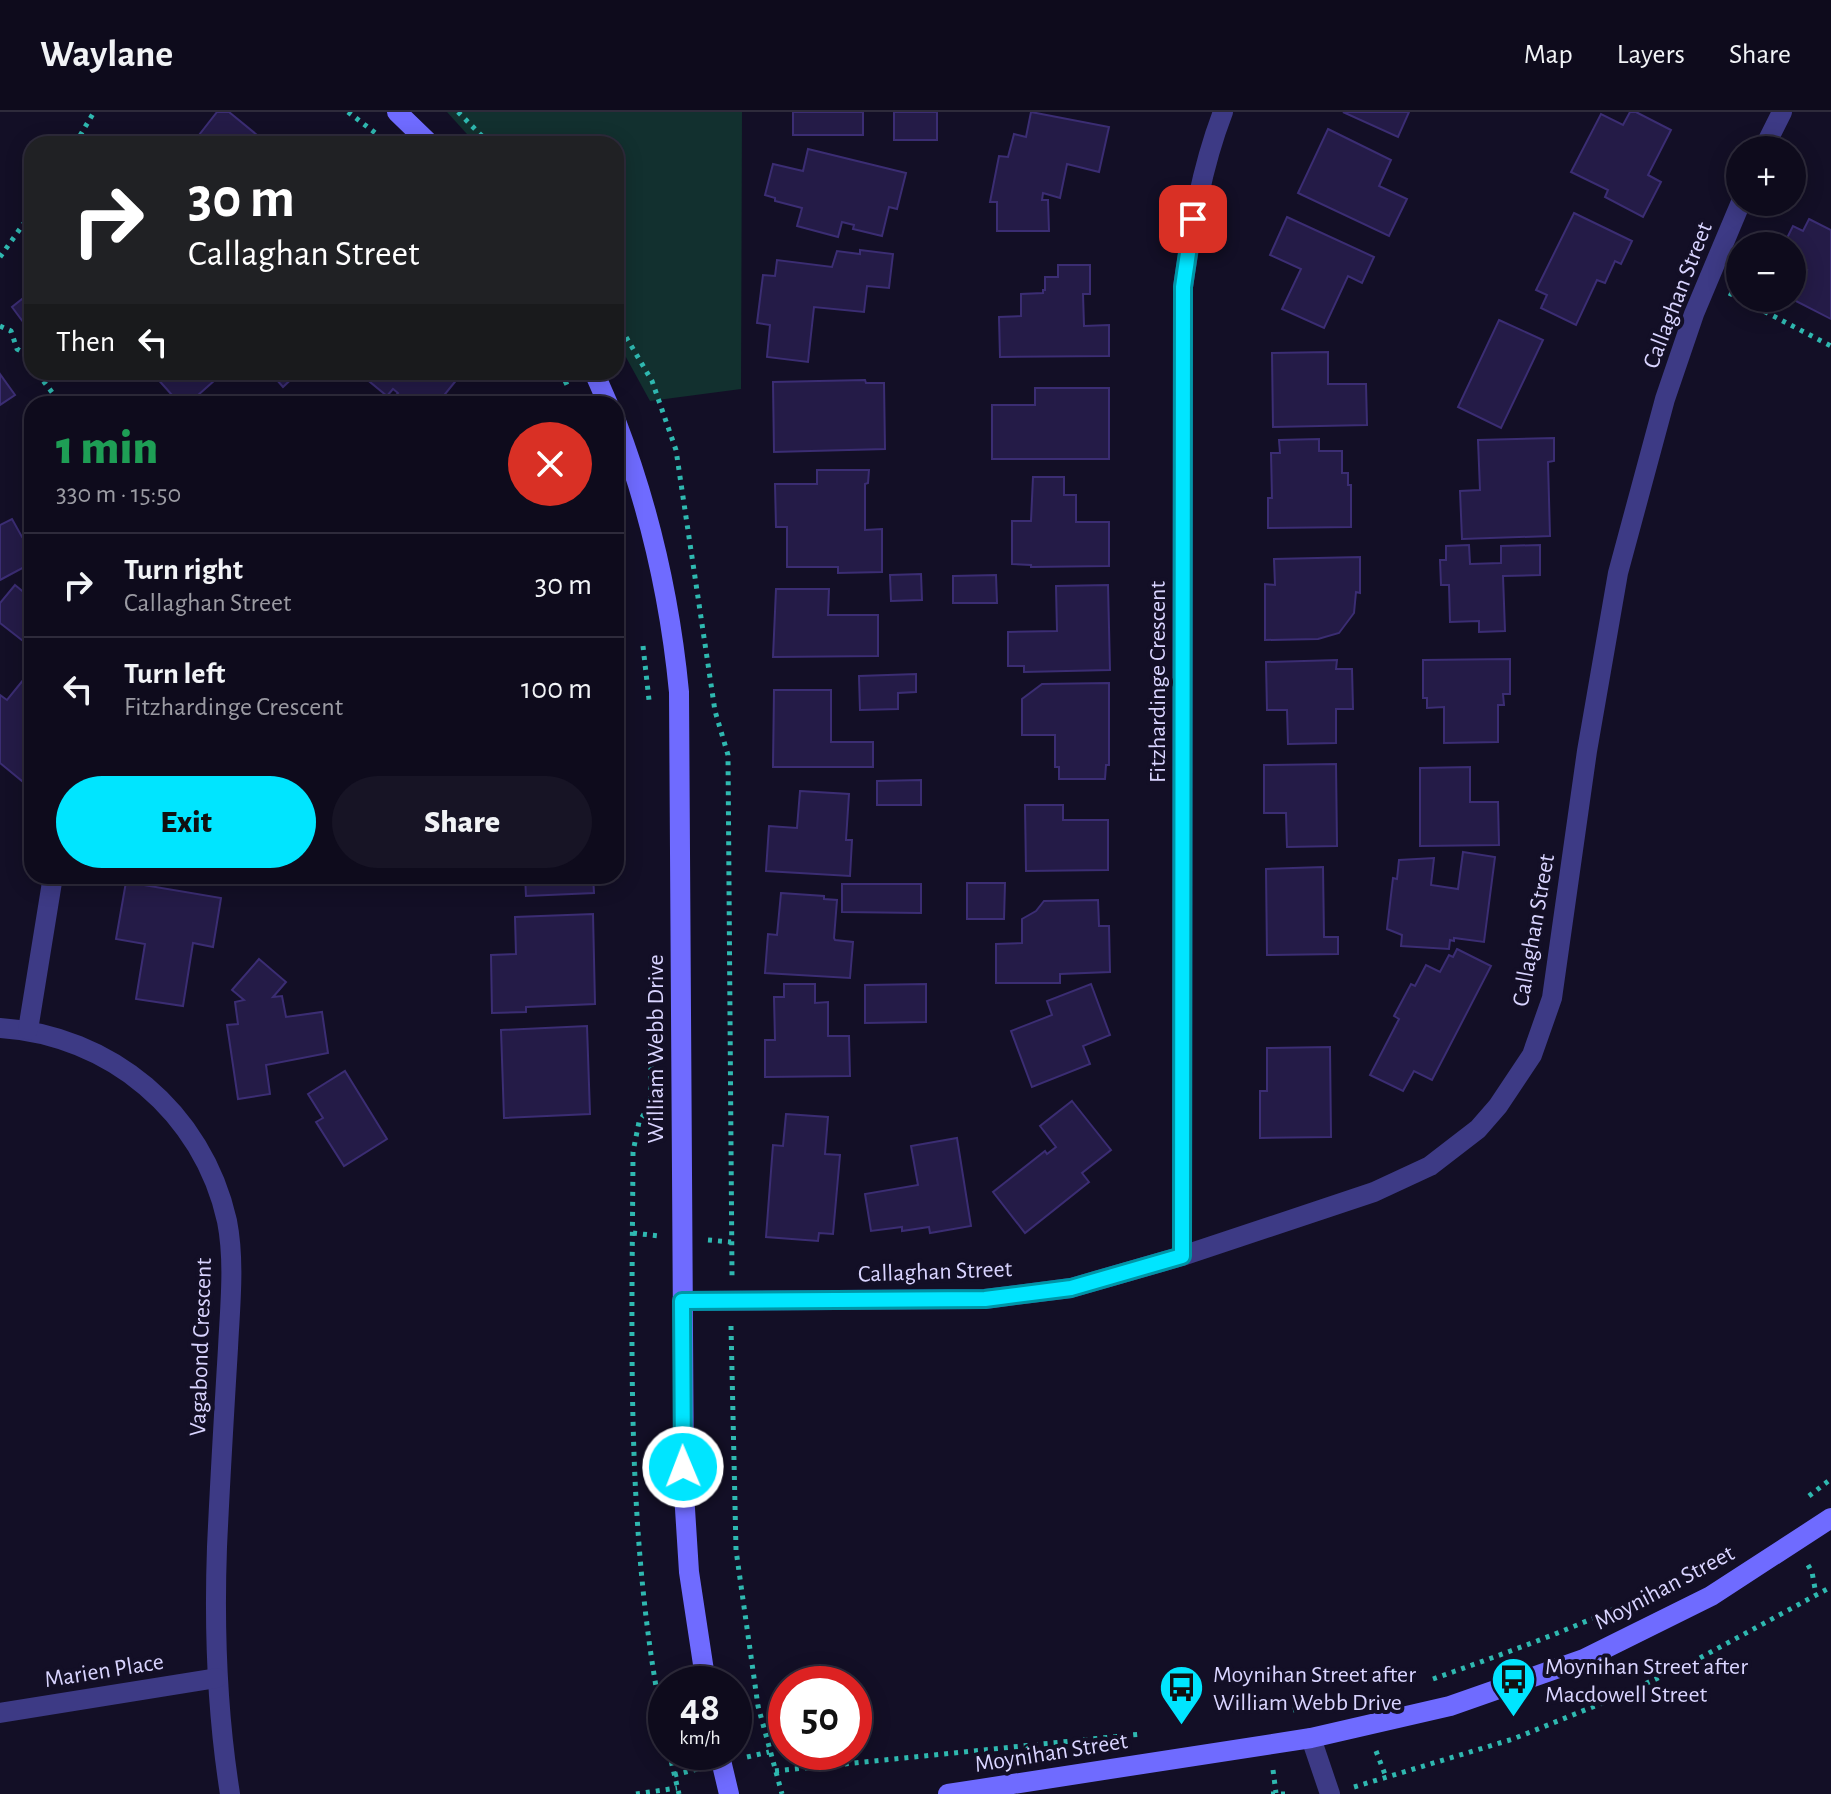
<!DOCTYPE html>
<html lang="en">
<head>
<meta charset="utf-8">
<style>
  :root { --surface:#0e0b1c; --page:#171425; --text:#f1f3f6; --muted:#9b9ba3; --line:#2e2b3b; --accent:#00e5ff }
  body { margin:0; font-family:"Alegreya Sans",sans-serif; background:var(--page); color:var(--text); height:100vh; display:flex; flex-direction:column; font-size:30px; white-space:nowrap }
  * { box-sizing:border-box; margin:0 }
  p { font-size:26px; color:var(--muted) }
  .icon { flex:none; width:44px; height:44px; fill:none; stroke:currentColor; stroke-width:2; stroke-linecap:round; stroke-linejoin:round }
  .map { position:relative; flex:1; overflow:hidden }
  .drawer { position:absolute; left:24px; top:284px; width:600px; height:488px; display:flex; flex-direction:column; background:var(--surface); border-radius:24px; box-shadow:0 4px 20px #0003,0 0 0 2px var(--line) }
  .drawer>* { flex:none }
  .banner { position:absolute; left:24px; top:24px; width:600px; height:244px; border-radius:24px; box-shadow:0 4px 20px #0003,0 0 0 2px var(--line); background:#202124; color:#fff; overflow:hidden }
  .buttons { position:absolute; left:1726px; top:24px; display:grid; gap:16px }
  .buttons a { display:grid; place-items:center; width:80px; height:80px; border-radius:50%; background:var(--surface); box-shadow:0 4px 20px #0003,0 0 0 2px var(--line); font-size:40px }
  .speed { position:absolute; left:648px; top:1554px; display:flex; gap:16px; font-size:40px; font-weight:700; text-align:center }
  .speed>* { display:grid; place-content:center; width:104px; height:104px; border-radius:50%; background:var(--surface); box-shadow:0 4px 20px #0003,0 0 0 2px var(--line); line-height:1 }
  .speed small { font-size:20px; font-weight:400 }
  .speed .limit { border:12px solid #d22; background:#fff; color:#111 }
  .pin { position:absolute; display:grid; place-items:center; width:68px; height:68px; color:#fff; margin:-34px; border-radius:16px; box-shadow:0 4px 12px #0006 }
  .me { position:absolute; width:88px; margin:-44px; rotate:359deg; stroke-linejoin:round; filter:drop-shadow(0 0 6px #0008) }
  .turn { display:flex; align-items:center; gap:28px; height:168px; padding:0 32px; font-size:36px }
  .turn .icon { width:104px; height:104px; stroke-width:2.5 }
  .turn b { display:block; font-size:56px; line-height:68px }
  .then { display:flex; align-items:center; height:76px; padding:0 32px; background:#0003; gap:16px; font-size:30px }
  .round { display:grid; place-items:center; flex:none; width:84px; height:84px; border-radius:42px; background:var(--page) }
  .head { display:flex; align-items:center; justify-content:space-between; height:136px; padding:0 32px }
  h1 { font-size:48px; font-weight:800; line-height:60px; color:#1e9e55 }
  .cta { display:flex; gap:16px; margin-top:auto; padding:16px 32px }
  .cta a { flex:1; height:92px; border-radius:48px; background:var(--accent); color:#111; font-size:32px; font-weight:800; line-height:92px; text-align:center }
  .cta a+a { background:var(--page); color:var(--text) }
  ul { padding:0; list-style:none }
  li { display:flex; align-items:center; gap:24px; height:104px; padding:0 32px; border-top:2px solid var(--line) }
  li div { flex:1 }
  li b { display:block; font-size:30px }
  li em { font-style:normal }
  header { display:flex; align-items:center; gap:48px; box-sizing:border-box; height:112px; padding:0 40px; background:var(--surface); border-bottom:2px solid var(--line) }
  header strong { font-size:38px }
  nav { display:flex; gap:44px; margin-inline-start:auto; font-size:28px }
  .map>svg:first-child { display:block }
  .green { fill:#12302f }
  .building { fill:#241b47; stroke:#3b2d73; stroke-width:2 }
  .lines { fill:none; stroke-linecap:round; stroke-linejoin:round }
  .path { stroke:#2fb8b0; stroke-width:5; stroke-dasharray:4 6; stroke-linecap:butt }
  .street { stroke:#3d3a85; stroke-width:20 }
  .secondary { stroke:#6f6bff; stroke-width:20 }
  .route-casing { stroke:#0095a6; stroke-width:20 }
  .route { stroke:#00e5ff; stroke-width:14 }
  .labels { text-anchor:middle; stroke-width:8; stroke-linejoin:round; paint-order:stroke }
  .street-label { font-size:24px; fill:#d9d4ff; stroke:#130f26 }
  .poi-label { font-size:24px; fill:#d9d4ff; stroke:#130f26; text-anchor:start }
</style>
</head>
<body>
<header>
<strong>Waylane</strong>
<nav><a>Map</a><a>Layers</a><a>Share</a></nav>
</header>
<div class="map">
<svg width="1831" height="1682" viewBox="0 0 1831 1682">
  <rect width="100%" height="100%" fill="#130f26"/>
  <path class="green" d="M447 0H742L741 277 650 289 616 227V32H476Z"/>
  <g class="building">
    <path d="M217 0H229L268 32H192Z"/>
    <rect x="793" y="0" width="70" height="23"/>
    <rect x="894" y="0" width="43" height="28"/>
    <path d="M1031 0 1109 15 1099 60 1067 52 1060 86 1043 81 1042 88H1048L1049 119H997V90H990L999 44 1008 45 1014 22 1026 25Z"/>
    <path d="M1343 0H1409L1398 25Z"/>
    <path d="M1630 0H1636L1671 18 1648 63 1661 70 1643 105 1605 85 1608 78 1571 60 1601 2 1623 13Z"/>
    <path d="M1328 17 1391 48 1379 74 1407 87 1389 124 1298 81Z"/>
    <path d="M808 37 906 61 897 97 889 95 882 124 853 117 854 113 842 110 838 125 797 114 802 96 775 89V86L765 83 773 52 803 59Z"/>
    <path d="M1574 101 1632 129 1621 152 1615 149 1605 171 1597 168 1576 213 1541 196 1547 183 1536 178Z"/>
    <path d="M1287 105 1374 145 1362 171 1348 164 1324 216 1282 197 1301 157 1270 143Z"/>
    <path d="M1809 107 1831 118V207L1792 187 1807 158 1792 151 1794 134 1785 130 1793 114 1803 119Z"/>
    <path d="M860 138 893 142 889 176 867 174 864 200 814 195 808 250 767 245 770 213 757 211 763 163 775 164 777 148 832 155 837 139 860 142Z"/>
    <path d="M1058 153H1090V182H1083L1084 214 1109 213V244L1000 245 999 205 1021 204V182L1043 181V178H1045V165H1058Z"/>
    <path d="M32 179V222L12 195Z"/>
    <path d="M1499 208 1543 228 1501 316 1458 295Z"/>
    <path d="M1328 240V272H1366L1367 313 1273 315 1272 241Z"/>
    <path d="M160 260H224L188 292H180L155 264Z"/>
    <path d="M270 260H299L283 275Z"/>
    <path d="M368 260H463L437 292H388L398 281 393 277 387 284 364 265Z"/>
    <path d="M0 262 15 283 0 293Z"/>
    <path d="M865 268 866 271H884L885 337 774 340 773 270Z"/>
    <path d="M1035 276H1109V347H992V293H1035Z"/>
    <path d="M1554 326V349L1548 350 1550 424 1462 427 1460 379 1480 378 1478 328Z"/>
    <path d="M1319 327V339H1342V361H1348V373H1351V415L1268 416V386H1272L1271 341H1280L1279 328Z"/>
    <path d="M817 358H869L868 371 865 372V418L882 417V460L838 461V455H787V415H776L775 372H817Z"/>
    <path d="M1033 365H1064V383H1076V410H1109V454L1031 455V453L1012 452V409H1031Z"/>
    <path d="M12 407 22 425 31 420 32 422V451L0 468V413Z"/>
    <path d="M1469 433 1470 452 1501 451V434L1540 433V463L1503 464 1505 519 1479 520V509L1450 510 1449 473H1441L1440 448H1446V434Z"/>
    <path d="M1360 445V481L1356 480 1354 501 1339 521 1318 527 1265 528V472L1275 473 1274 447Z"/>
    <path d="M921 462 922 488 891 489 890 463Z"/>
    <path d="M996 463 997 491H953V464Z"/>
    <path d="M15 473 32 487V536L0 511V491Z"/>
    <path d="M1108 473 1110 558 1024 560V554H1008V520L1057 519 1056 474Z"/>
    <path d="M776 477H829L828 503H878V544L773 545Z"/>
    <path d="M1510 547V582H1503L1504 593H1498V630L1444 631V595L1427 596V586H1423V548Z"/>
    <path d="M1337 548 1336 557H1352L1353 597H1336V631L1288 632 1287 598H1267L1266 550Z"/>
    <path d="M916 562V580L898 581V597L860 598 859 564Z"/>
    <path d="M24 567 32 573V657L22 669 0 651V583L7 588Z"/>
    <path d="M1109 571V653H1106L1105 667H1059V655H1055V623H1022V587L1042 572Z"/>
    <path d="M774 578H831V630H873V655H773Z"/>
    <path d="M1336 652 1337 734 1287 735 1286 701H1264V653Z"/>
    <path d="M1470 655V690H1498L1499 733 1420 734V656Z"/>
    <path d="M921 668V693H877V669Z"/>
    <path d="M800 679 849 682 846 728H852L850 764 766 759 769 714 797 716Z"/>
    <path d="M1025 693H1063V708H1108V758L1026 759Z"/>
    <path d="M1463 740 1495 745 1484 830 1454 826V829L1450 828 1449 837 1401 834 1402 823 1387 817 1393 766 1397 767 1399 748 1434 746 1431 773 1458 777Z"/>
    <path d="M1323 755 1324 825H1338V842L1267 843 1266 757Z"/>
    <path d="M525 764H593L594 781 526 784Z"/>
    <path d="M126 770 221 786 213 835 193 831 183 894 136 887 145 832 116 827Z"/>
    <path d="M967 771H1005L1004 807H967Z"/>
    <path d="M842 772H921V801L842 800Z"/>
    <path d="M781 781 824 784V787L837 788 834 826 835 828 853 830 850 866 765 861 768 822 777 823Z"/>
    <path d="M1098 788 1099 814H1109L1110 860 1060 862V871H996V832L1022 831V807L1036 799 1044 789Z"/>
    <path d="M593 802 595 892 526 895V900L492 901 491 843 516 842 515 805Z"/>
    <path d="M1457 837 1491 854 1432 968 1414 959 1403 979 1370 963 1399 907 1394 904 1411 872 1415 874 1426 853 1440 860 1449 843 1453 845Z"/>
    <path d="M259 847 286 870 273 885 282 884 286 905 322 900 328 941 266 953 270 982 238 987 227 913 238 912 235 890 244 888 232 878Z"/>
    <path d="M784 872H815V891L828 890V924H849L850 964 765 965V928H775L774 885H784Z"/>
    <path d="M926 872V910L865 911V873Z"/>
    <path d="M1091 872 1110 923 1083 934 1090 952 1032 975 1011 919 1052 903 1047 889Z"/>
    <path d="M587 914 590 1002 504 1006 501 918Z"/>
    <path d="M1330 935 1331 1025 1260 1026V979H1267V936Z"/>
    <path d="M345 959 387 1027 344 1054 316 1010 323 1006 308 982Z"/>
    <path d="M1072 989 1111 1038 1082 1061 1089 1070 1025 1121 993 1080 1045 1039 1047 1042 1056 1035 1040 1014Z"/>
    <path d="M786 1002 828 1005 825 1042 840 1043 833 1122 819 1121 818 1129 766 1125 773 1033 783 1034Z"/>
    <path d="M957 1026 971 1114 930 1121 929 1115 902 1119V1115L871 1119 865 1082 918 1073 911 1034Z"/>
  </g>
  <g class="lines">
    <g class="path">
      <path d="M348 0 378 23"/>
      <path d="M458 0 490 32"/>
      <path d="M75 32 94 0"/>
      <path d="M0 145 32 100"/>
      <path d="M1729 181 1831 234"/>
      <path d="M616 208 652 269 676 338 715 599 728 643 732 1164"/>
      <path d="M0 214 11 219 17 237 32 245"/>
      <path d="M41 260V266L61 292"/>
      <path d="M561 260 567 273"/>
      <path d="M643 534 649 588"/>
      <path d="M651 934V991L639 1010 633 1040C632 1236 625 1434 666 1627"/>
      <path d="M633 1121 659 1124"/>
      <path d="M708 1128 731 1130"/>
      <path d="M731 1214 736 1438 758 1594 782 1682"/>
      <path d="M1809 1384 1831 1367"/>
      <path d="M1808 1453 1812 1460 1816 1482"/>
      <path d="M1433 1567C1534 1531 1636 1495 1727 1437"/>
      <path d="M1293 1598 1318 1593"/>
      <path d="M1376 1639 1386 1665"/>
      <path d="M669 1640 679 1682"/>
      <path d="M747 1645 769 1640"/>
      <path d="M1273 1658 1276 1681"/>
      <path d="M775 1659 1141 1622"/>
      <path d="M674 1663 698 1657"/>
      <path d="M1354 1675 1513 1627 1600 1592 1685 1554 1831 1475"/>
      <path d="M636 1682 677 1676"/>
      <path d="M1271 1682H1288"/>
    </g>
    <g class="street">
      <path d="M1763 38 1782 0"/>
      <path d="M0 916C110 923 203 1000 227 1109 235 1150 230 1194 228 1236 224 1302 220 1369 217 1435 214 1518 217 1600 230 1682"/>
      <path d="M28 918 53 764"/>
      <path d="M1182 1144 1183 175C1192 115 1201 57 1223 0"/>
      <path d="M682 1189 985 1187 1071 1176 1182 1144 1374 1080 1430 1054 1478 1017 1498 994 1532 943 1552 886 1587 639 1618 461 1665 287 1694 202 1741 90"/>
      <path d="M0 1601 217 1566"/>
      <path d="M1311 1626 1330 1682"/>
    </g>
    <g class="secondary">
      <path d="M397 0 430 32"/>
      <path d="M594 260 608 292"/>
      <path d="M616 309C650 398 670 486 679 580L684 1381 689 1460 706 1572"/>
      <path d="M719 1640 729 1682"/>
      <path d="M948 1682 1311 1626 1450 1594 1584 1547 1711 1484 1831 1406"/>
    </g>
  </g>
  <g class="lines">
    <defs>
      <path id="route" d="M683 1355 682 1189 985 1187 1071 1176 1182 1144 1183 175 1193 107"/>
    </defs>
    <use href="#route" class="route-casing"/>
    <use href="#route" class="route"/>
  </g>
  <defs>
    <symbol id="bus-pin" viewBox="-11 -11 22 30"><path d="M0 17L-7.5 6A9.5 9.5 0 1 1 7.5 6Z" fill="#00e5ff" stroke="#130f26"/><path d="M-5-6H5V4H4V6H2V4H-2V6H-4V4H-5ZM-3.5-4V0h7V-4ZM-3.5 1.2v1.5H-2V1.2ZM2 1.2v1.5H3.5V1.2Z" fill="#111"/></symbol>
  </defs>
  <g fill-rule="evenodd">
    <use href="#bus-pin" x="1488" y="1542" width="51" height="69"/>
    <use href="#bus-pin" x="1156" y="1550" width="51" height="69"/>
  </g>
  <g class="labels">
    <g class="street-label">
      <text transform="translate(1677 183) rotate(-69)" y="8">Callaghan Street</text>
      <text transform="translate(1157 570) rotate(-90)" y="8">Fitzhardinge Crescent</text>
      <text transform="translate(1533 818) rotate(-80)" y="8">Callaghan Street</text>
      <text transform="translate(655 937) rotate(-90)" y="8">William Webb Drive</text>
      <text transform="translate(935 1159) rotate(-2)" y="8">Callaghan Street</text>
      <text transform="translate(200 1235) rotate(-88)" y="8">Vagabond Crescent</text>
      <text transform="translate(1664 1475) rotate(-28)" y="8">Moynihan Street</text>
      <text transform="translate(104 1558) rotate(-9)" y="8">Marien Place</text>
      <text transform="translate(1051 1640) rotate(-9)" y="8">Moynihan Street</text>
    </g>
    <g class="poi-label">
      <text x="1545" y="1562">Moynihan Street after<tspan x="1545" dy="28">Macdowell Street</tspan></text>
      <text x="1213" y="1570">Moynihan Street after<tspan x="1213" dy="28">William Webb Drive</tspan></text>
    </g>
  </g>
</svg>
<div class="buttons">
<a>+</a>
<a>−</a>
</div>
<div class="speed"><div>48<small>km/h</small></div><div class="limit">50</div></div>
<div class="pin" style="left:1193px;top:107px;background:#d93025"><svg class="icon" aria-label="arrive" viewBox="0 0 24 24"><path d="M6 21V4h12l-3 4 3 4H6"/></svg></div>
<svg class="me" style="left:683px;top:1355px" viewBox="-20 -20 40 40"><circle r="17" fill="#00e5ff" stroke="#fff" stroke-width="3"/><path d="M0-11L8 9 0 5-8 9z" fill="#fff"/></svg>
<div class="banner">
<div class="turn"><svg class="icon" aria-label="right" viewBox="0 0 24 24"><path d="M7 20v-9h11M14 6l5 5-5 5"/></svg><div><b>30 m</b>Callaghan Street</div></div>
<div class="then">Then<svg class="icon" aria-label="left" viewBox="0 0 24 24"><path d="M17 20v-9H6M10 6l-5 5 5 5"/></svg></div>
</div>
<section class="drawer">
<div class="head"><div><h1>1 min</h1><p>330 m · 15:50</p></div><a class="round" style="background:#d93025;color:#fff"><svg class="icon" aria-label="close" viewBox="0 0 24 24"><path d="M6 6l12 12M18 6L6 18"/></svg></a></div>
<ul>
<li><svg class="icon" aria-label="right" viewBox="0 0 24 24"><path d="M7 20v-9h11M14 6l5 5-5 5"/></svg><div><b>Turn right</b><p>Callaghan Street</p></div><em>30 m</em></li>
<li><svg class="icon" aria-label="left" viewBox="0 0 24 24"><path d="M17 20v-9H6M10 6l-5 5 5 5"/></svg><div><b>Turn left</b><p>Fitzhardinge Crescent</p></div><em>100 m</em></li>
</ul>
<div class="cta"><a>Exit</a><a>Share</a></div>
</section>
</div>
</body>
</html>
